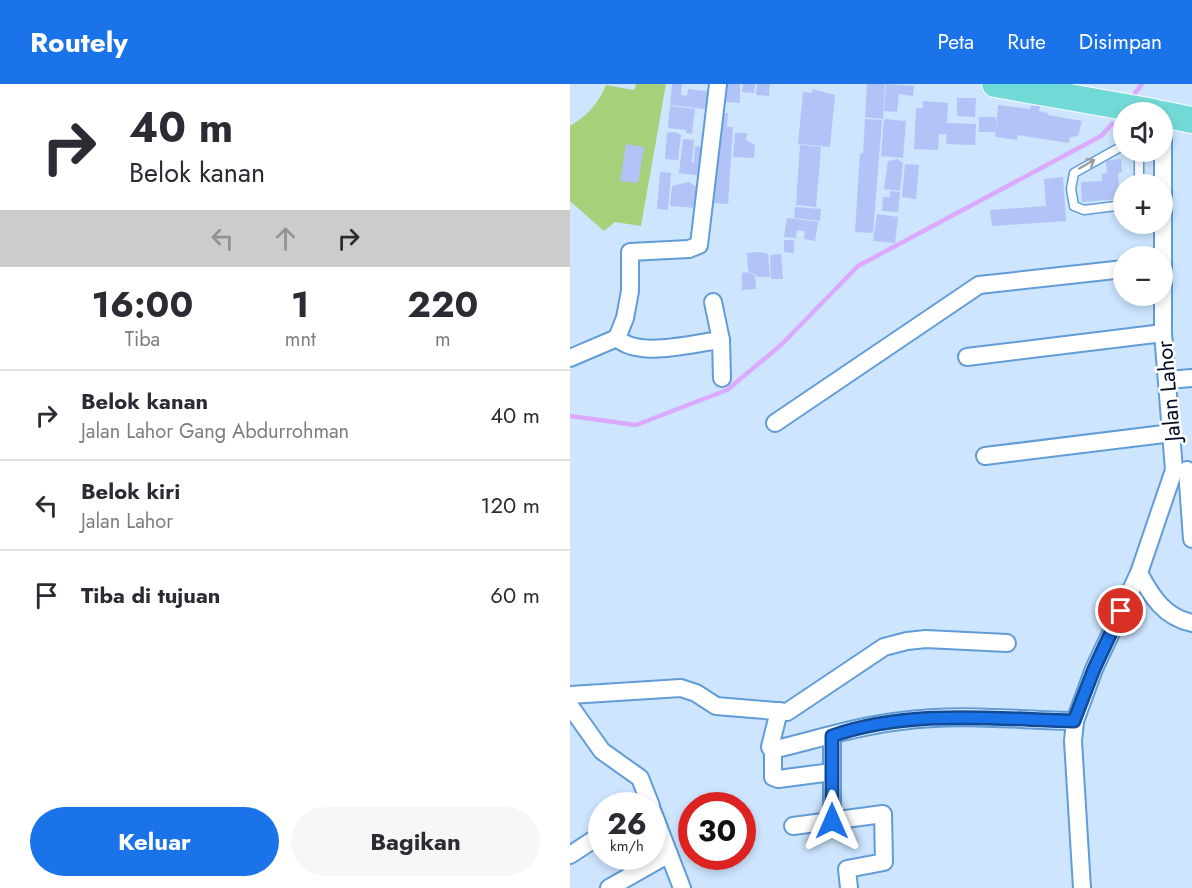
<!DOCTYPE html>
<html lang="id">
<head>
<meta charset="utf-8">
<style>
  :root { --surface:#fff; --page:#f7f7f7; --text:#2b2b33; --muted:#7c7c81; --line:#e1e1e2; --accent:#1a73e8 }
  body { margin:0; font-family:Jost,sans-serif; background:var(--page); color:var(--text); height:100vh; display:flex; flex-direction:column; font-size:22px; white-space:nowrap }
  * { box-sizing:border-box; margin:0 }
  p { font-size:20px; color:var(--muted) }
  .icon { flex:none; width:33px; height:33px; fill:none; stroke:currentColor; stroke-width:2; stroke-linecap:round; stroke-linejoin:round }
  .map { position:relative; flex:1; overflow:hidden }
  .side { display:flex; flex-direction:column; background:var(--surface); width:570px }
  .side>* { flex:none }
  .banner { background:#fff; color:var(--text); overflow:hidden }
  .controls { position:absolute; left:543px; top:18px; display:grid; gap:12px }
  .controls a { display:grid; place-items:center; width:60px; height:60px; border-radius:50%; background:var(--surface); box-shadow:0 3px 9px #0003; font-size:30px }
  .speed { position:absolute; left:18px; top:708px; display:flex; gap:12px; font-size:30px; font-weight:700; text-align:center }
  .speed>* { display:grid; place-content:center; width:78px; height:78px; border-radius:50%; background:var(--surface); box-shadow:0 3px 9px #0003; line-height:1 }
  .speed small { font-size:15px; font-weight:400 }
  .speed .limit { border:9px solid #d22; background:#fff; color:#111 }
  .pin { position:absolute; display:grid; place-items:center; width:51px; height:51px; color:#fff; margin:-26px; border:3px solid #fff; border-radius:50%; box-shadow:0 2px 6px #0007 }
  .me { position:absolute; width:66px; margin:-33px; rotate:0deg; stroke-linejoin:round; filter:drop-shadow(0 0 4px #0008) }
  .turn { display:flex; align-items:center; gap:21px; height:126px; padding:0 30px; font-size:27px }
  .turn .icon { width:78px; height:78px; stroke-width:2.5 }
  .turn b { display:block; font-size:42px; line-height:51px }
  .lanes { display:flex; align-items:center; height:57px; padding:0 30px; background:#0003; justify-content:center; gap:30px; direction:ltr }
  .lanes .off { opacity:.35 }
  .eta { display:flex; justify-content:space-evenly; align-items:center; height:102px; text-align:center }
  .eta b { font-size:36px; font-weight:700; line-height:42px }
  .button { display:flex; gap:12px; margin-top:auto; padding:12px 30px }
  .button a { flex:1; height:69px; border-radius:36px; background:var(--accent); color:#fff; font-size:24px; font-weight:700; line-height:69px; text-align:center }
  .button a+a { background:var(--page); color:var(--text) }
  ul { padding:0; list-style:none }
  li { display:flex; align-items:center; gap:18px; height:90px; padding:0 30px; border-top:2px solid var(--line) }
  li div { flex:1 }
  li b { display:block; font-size:22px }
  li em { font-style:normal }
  header { display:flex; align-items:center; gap:36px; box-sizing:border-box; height:84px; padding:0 30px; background:var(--accent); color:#fff }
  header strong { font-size:28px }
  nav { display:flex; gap:33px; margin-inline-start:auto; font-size:21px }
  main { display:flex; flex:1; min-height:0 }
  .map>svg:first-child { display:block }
  .green { fill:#a6d07a }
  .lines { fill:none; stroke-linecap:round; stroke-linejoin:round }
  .stream { stroke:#dbaaff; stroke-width:4.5 }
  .building { fill:#b1c3f7 }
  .service-casing { stroke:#619cd7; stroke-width:11 }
  .minor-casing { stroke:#619cd7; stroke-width:20 }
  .primary-casing { stroke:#fff; stroke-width:28 }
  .service { stroke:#fff; stroke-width:8 }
  .minor { stroke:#fff; stroke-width:16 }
  .primary { stroke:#72dad6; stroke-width:26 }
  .oneway { stroke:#999da6 }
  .route-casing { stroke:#114b97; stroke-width:15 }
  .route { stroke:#1a73e8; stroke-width:10 }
  .labels { text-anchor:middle; stroke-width:5; stroke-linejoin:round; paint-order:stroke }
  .street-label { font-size:22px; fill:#000b21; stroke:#fff }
</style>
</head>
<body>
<header>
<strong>Routely</strong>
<nav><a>Peta</a><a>Rute</a><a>Disimpan</a></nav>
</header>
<main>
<section class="side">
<div class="banner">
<div class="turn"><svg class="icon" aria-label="right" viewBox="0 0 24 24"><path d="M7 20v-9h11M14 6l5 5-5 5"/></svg><div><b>40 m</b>Belok kanan</div></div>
<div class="lanes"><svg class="icon off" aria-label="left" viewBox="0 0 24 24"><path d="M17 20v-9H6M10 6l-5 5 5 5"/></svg><svg class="icon off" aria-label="ahead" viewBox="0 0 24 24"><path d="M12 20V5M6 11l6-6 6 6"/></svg><svg class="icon" aria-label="right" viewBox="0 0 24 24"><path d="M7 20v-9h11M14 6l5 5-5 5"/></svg></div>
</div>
<div class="eta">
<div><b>16:00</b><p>Tiba</p></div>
<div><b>1</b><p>mnt</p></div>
<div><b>220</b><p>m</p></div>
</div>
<ul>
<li><svg class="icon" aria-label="right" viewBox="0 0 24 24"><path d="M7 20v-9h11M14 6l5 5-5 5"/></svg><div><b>Belok kanan</b><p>Jalan Lahor Gang Abdurrohman</p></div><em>40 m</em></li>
<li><svg class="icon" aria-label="left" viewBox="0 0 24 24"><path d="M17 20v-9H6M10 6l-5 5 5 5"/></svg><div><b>Belok kiri</b><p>Jalan Lahor</p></div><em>120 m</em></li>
<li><svg class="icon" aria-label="arrive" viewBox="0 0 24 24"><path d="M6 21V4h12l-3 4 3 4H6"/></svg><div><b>Tiba di tujuan</b></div><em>60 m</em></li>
</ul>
<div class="button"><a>Keluar</a><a>Bagikan</a></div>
</section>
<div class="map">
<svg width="622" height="804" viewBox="0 0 622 804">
  <rect width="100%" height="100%" fill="#cde5fe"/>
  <path class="green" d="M66 0H96L71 142 45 138 34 147 0 117V42C18 31 28 20 36 1L64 6Z"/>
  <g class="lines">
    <g class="stream">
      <path d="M565 9 572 0"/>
      <path d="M0 332 66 341 157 306 211 261 288 182 531 52 542 40"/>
    </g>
  </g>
  <g class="building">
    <path d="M102 0H112L111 11 117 12 118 5 144 8 142 26 100 21Z"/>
    <path d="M157 0H170V19L156 18Z"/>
    <path d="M173 0H185L184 9 172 8Z"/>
    <path d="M187 0H200L199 12 186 11Z"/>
    <path d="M297 0H315L313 35 295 33Z"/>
    <path d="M316 0 344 2 343 12 329 10 327 28 314 27Z"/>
    <path d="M242 5 265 11 260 63 228 60 233 8 242 9Z"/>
    <path d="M387 14H406L405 33 387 32Z"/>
    <path d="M353 17 378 19 377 39 406 40 405 61 376 60 377 50H369L368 66 344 65 346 24H353Z"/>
    <path d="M428 21 460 25 461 21 470 22 469 27 478 29V31L512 37 508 52 500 53 499 59 447 51V56L425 53 426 48H409V33H426V45Z"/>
    <path d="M100 22 125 25 122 50 116 49V46L98 44Z"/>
    <path d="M150 29H158L157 43H163L158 120 143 119Z"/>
    <path d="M295 35 312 36 303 149 285 148 290 69 293 70Z"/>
    <path d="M314 35 336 37 333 74 311 72Z"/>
    <path d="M105 48 111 51 108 76 95 75 97 49Z"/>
    <path d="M165 49H177L176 56 185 61 184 74 163 73Z"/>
    <path d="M113 55 124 56 122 78 124 79 125 62 133 63 132 92 109 89Z"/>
    <path d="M56 60 74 63 68 99 50 97Z"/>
    <path d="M230 61 251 63 246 123 226 121Z"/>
    <path d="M327 75 333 79 330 107 314 105 318 77Z"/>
    <path d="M551 75 552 88 548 89 549 115 512 118 511 98 532 97V90L537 89 536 76Z"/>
    <path d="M335 80 349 81 346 115 332 113Z"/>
    <path d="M90 88 101 89 98 126 87 125Z"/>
    <path d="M493 93 496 137 422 142 420 126 476 122 474 95Z"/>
    <path d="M119 98 128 104 126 124 100 122 102 102Z"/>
    <path d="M320 107 330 108 328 128 312 127 313 113H320Z"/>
    <path d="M225 123 251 125 250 137 224 134Z"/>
    <path d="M307 130 328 133 325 159 303 157Z"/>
    <path d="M217 134 248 138 245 157 234 155 235 147 227 146 226 154 214 153Z"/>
    <path d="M214 156H224V169L214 168Z"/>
    <path d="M190 168 198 170 200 193H188L178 187 177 169Z"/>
    <path d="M211 170 213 195H201L200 171Z"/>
    <path d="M178 188 185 192 186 205 172 206V189Z"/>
  </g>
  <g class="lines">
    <defs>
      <g id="service">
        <path d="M554 61 504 89 501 105 504 122 514 126 554 121"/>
        <path d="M569 100V68"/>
      </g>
      <g id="minor">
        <path d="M143 218 151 256 152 294"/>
        <path d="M47 254 55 234 60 207V168L119 165 129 161 148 0"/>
        <path d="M47 254C69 275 122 259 151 256"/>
        <path d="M397 273 593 249"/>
        <path d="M0 274 47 254"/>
        <path d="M598 296 622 294"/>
        <path d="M205 339 409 201 554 185"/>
        <path d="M415 372 602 349"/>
        <path d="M617 386 622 455"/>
        <path d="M569 489C582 513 594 533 622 539"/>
        <path d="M0 611 111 604 126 609 146 622 217 628 314 563 337 557 356 555 437 559"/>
        <path d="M0 622 32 667 70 694 81 722"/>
        <path d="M209 627 200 663 202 666C245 656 287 642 331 637 388 629 447 636 505 637"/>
        <path d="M203 666V693L208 695 262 688"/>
        <path d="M82 726 112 804"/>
        <path d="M262 737V652"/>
        <path d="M223 742 313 730 314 778 277 785 279 804"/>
        <path d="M0 771 32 750"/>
        <path d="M39 804 99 770"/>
        <path d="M512 804 503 657 505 637 524 585 569 489 604 386 593 249V30"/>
      </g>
      <g id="primary">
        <path d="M425 0 584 28"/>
        <path d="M592 30 622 36"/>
      </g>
    </defs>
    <use href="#service" class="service-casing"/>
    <use href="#minor" class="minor-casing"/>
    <use href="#primary" class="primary-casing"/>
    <use href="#service" class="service"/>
    <use href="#minor" class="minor"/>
    <use href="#primary" class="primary"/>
  </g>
  <defs><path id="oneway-shaft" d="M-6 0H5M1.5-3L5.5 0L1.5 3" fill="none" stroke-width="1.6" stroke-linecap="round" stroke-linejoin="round" transform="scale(1.5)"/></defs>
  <use class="oneway" href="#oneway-shaft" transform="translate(517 80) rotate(-30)"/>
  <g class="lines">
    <defs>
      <path id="route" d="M262 737V652C339 625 424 635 504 637L524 585 551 527"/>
    </defs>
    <use href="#route" class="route-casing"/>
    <use href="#route" class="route"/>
  </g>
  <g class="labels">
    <g class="street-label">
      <text transform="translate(598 307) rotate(-95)" y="8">Jalan Lahor</text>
    </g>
  </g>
</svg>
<div class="controls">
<a><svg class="icon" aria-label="sound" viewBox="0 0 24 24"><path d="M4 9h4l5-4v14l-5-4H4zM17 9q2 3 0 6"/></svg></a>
<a>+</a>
<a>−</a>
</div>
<div class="speed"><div>26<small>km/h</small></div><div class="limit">30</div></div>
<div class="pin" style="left:551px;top:527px;background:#d93025"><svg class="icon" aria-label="arrive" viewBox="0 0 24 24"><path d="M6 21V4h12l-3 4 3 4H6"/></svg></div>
<svg class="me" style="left:262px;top:737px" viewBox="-20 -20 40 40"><path d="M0-17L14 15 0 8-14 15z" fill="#1a73e8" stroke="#fff" stroke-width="4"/></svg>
</div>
</main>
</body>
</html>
